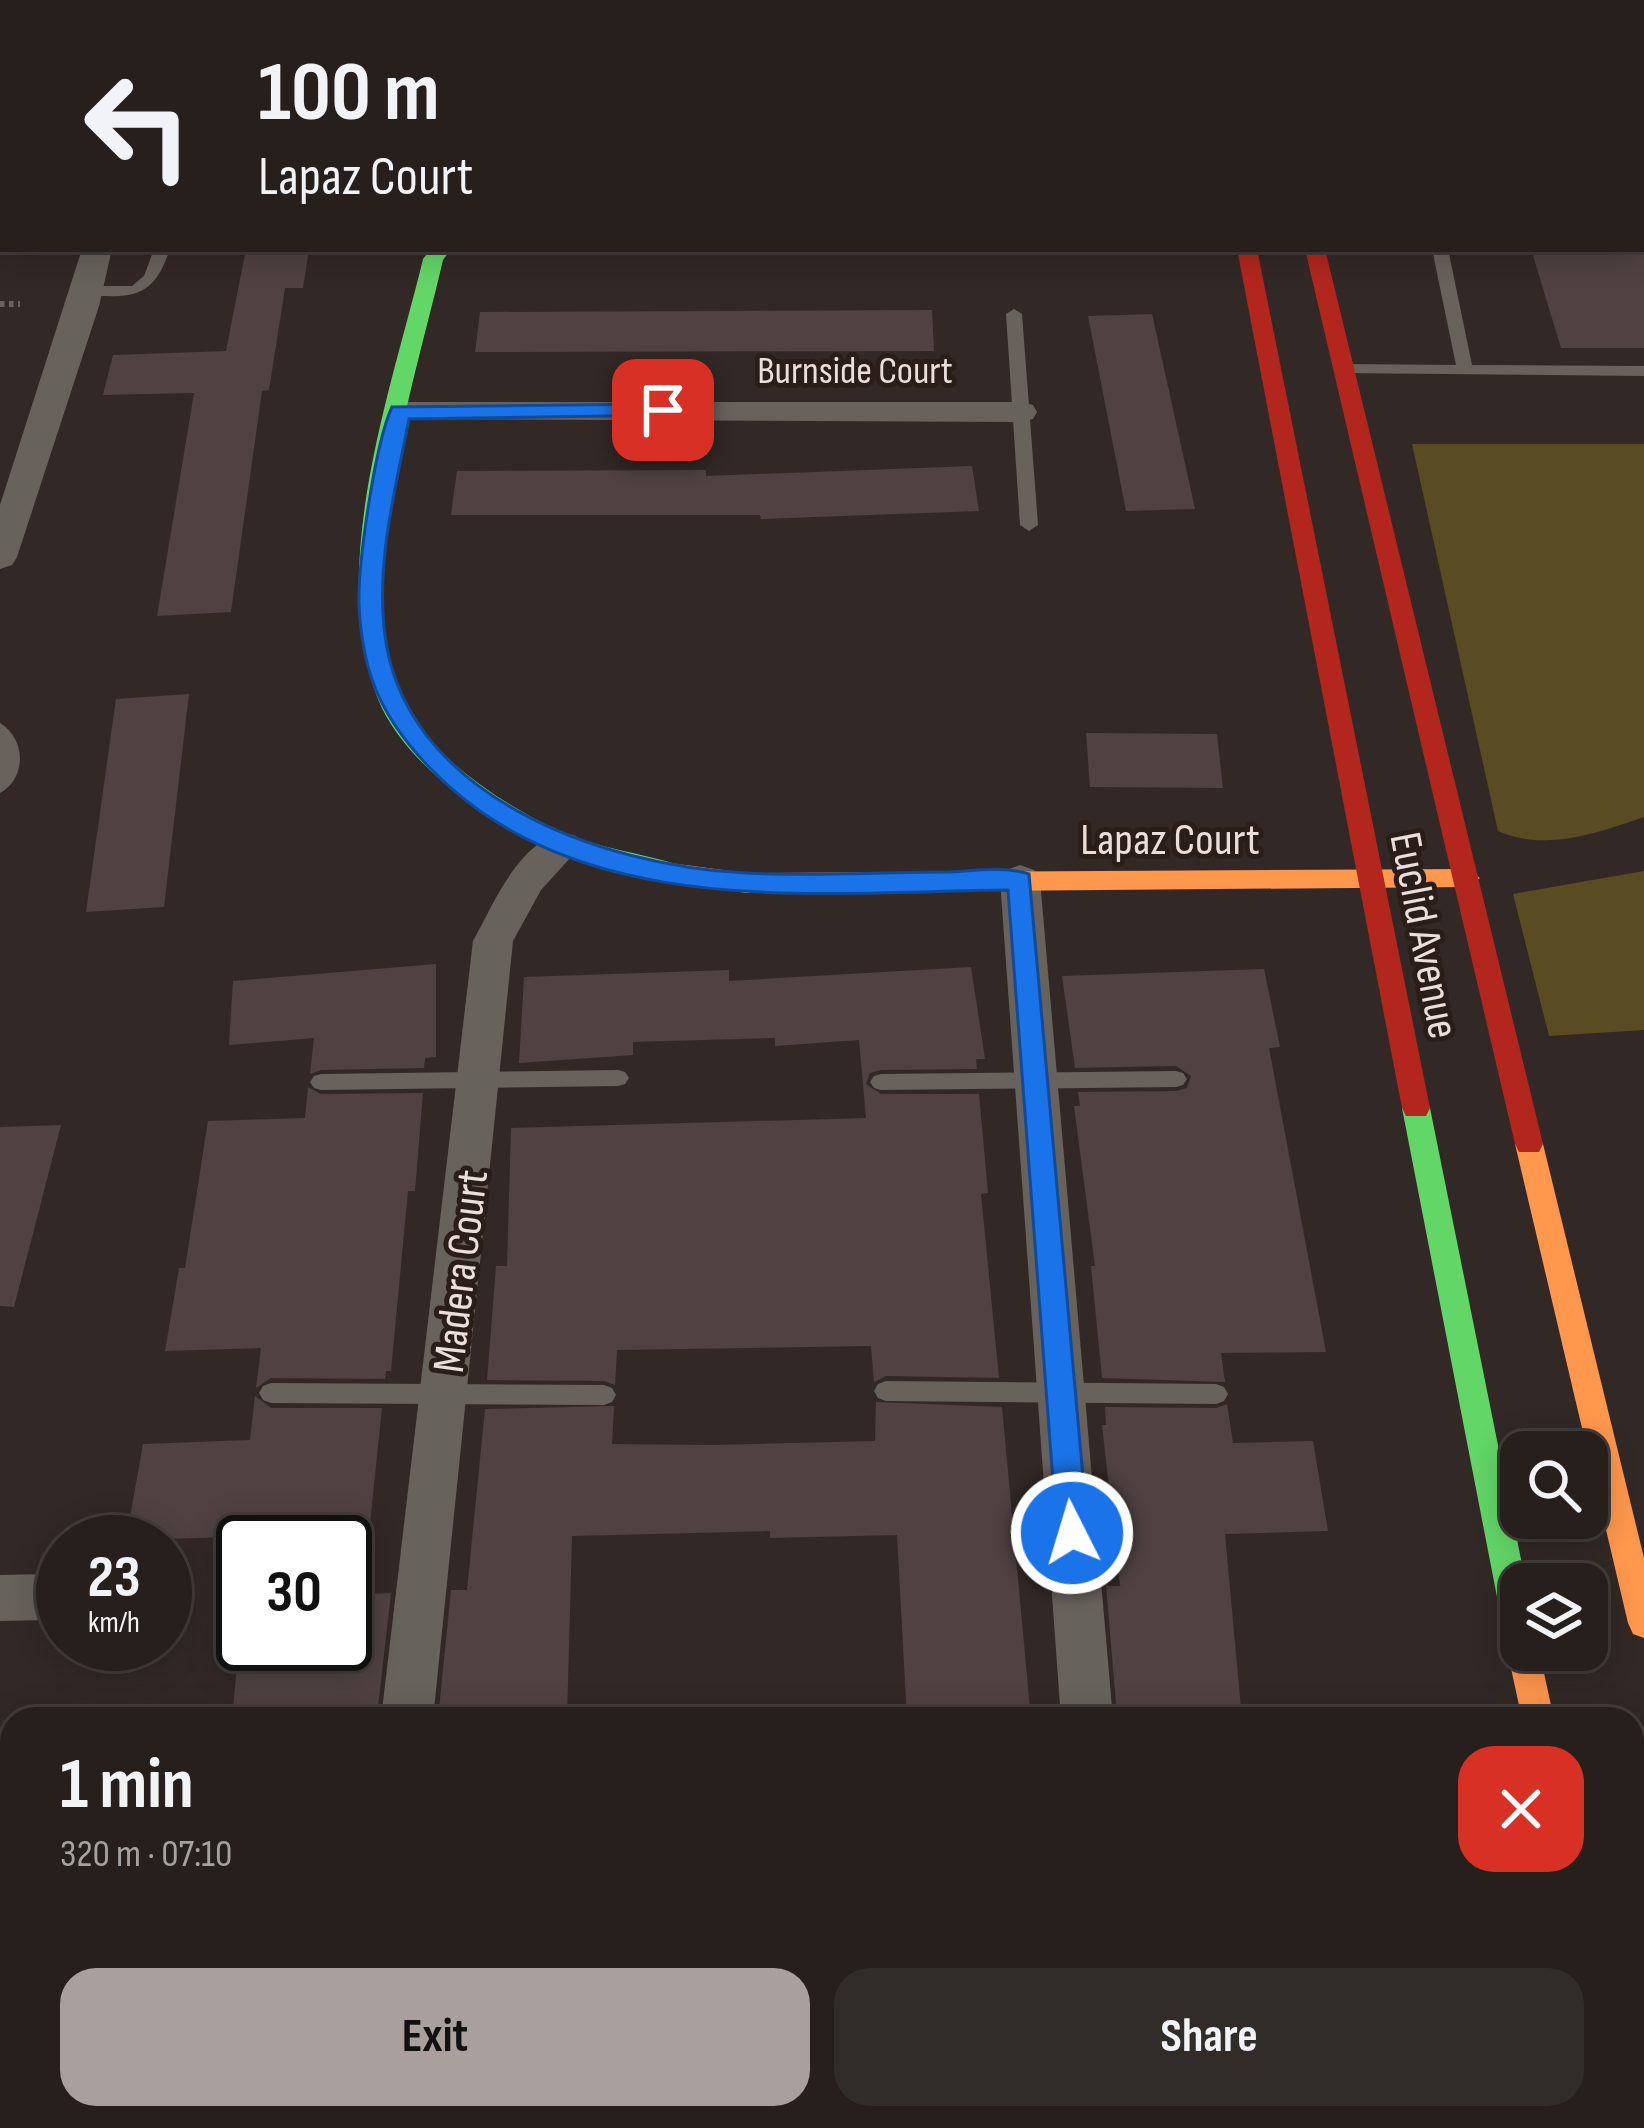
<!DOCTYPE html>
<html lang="en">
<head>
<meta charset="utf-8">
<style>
  :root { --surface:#261f1c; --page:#322c29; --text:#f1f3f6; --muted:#a4a2a3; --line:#423d3b; --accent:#a99f9c }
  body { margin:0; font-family:"Sofia Sans Condensed",sans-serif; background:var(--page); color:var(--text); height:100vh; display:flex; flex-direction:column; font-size:45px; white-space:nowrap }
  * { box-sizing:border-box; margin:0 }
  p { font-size:39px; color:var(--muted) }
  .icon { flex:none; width:66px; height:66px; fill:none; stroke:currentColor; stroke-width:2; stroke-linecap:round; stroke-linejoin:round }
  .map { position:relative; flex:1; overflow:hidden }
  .panel { position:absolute; left:0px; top:1707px; width:1644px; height:423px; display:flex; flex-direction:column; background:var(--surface); border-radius:36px 36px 0 0; box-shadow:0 6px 30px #0003,0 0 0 3px var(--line) }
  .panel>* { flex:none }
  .guide { position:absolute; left:0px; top:0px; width:1644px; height:252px; box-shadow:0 6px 30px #0003,0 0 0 3px var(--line); background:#261f1c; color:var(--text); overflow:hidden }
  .buttons { position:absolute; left:1500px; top:1431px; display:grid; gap:24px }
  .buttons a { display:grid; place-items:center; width:108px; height:108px; border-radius:24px; background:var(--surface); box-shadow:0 6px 30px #0003,0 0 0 3px var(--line); font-size:60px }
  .speed { position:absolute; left:36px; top:1515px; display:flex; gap:24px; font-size:60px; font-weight:700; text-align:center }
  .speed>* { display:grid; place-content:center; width:156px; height:156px; border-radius:50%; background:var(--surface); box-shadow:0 6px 30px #0003,0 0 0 3px var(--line); line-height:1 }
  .speed small { font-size:30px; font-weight:400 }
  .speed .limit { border:6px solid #111; border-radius:18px; background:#fff; color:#111 }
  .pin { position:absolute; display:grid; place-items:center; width:102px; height:102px; color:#fff; margin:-51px; border-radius:24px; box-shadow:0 6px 18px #0006 }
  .me { position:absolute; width:132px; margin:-66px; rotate:355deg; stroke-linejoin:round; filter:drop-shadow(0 0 9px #0008) }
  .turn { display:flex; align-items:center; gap:42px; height:252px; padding:0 60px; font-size:54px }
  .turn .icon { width:156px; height:156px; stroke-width:2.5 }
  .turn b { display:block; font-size:84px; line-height:102px }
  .round { display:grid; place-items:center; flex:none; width:126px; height:126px; border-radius:36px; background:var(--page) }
  .overview { display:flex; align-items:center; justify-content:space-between; height:204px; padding:0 60px }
  h1 { font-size:72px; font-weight:700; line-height:90px }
  .primary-button { display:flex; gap:24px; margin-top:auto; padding:24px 60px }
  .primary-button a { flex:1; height:138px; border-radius:36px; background:var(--accent); color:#111; font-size:48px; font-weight:700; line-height:138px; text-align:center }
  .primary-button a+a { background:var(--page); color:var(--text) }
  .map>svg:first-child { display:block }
  .green { fill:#594c23 }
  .building { fill:#504242 }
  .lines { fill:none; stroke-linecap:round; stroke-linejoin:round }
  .path { stroke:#69635f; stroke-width:6; stroke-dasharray:4.5 4.5; stroke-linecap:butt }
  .lane { fill:#68625c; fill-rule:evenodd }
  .street { fill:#68625c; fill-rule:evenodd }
  .fast { fill:#63d668; fill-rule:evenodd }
  .slow { fill:#ff974d; fill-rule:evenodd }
  .jam { fill:#b3261e; fill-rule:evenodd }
  .route { fill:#1a73e8; stroke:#114b97; stroke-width:3 }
  .labels { text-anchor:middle; stroke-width:10; stroke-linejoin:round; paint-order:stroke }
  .far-street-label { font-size:39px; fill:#e9dfdc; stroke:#2b1e19 }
  .street-label { font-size:45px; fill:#e9dfdc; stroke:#2b1e19 }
</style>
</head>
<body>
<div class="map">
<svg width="1644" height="2128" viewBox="0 0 1644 2128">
  <rect width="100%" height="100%" fill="#322926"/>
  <g class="green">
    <path d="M1412 444H1644V817C1597 833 1546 852 1498 831Z"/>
    <path d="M1644 871V1030L1549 1036 1513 894Z"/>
  </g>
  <g class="building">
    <path d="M246 249H309L303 288H285L269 390 262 391 231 612 157 616 194 393 103 395 113 355 226 351Z"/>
    <path d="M1531 249H1644V348H1561Z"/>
    <path d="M932 310 934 351 475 352 480 312Z"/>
    <path d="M1152 314 1195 509 1126 511 1088 316Z"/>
    <path d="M972 466 979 511 761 519 760 515H451L457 471 706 470V476Z"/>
    <path d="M189 694 164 907 86 912 116 699Z"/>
    <path d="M1086 733 1217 734 1223 788 1090 787Z"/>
    <path d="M436 964V1057L425 1058 424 1068 321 1070 310 1074 314 1038 229 1045 233 981Z"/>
    <path d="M971 967 985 1059H976L977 1069 881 1070 870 1073 866 1084 881 1094H979L988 1193 981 1194 999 1378 886 1376 874 1382 871 1346 617 1350 615 1385 604 1381 487 1380 496 1266H507L511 1128 866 1118 859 1040 775 1046V1038L633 1042V1055L519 1063 524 977 729 970V981Z"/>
    <path d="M1264 969 1280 1047 1269 1048 1326 1352 1221 1353 1225 1382 1102 1378 1091 1266H1095L1074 1106H1080L1078 1092 1177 1091 1187 1088 1191 1076 1176 1066 1075 1068 1062 976Z"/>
    <path d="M308 1087 321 1094 423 1093 415 1191H408L391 1371H386L385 1379 271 1378 256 1388 261 1348 165 1351 179 1268H185L208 1121 305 1118Z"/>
    <path d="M61 1125 14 1307 0 1306V1127Z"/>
    <path d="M255 1396 271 1408H382L369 1533 126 1540 143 1444 250 1440Z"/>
    <path d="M876 1402 1002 1407 1031 1719H907L897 1535 770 1538V1531L572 1536 567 1719H438L451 1590H467L485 1409 614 1406 612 1444 713 1445 875 1441Z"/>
    <path d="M1227 1404 1233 1443 1313 1441 1328 1531 1225 1534 1242 1719H1126L1117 1715 1106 1586H1120L1102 1425H1106L1105 1407 1216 1408Z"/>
    <path d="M391 1593 377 1716 232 1719 239 1644H345V1595Z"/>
  </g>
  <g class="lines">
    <path class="path" d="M0 304H20"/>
    <g class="lane">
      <path d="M589 0H606L608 3H591Z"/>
      <rect x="1641" y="206" width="3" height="10"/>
      <path d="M154 249H170C158 284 145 298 107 296 95 296 88 296 79 291L87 286H132L144 276Z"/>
      <path d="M1432 249H1448L1472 365 1644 366V376L1337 373V365L1343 364 1456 365Z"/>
      <path d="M1014 309 1022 314 1038 525 1029 531 1020 525 1006 314Z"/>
      <path d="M0 723C26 739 27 778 0 793Z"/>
      <path d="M618 1070 625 1072 629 1078 625 1084 618 1086 321 1090 314 1088 310 1082 314 1076 321 1074Z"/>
      <path d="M1176 1071 1183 1073 1187 1079 1183 1085 1176 1087 881 1090 874 1088 870 1082 874 1076 881 1074Z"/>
      <path d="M886 1381 1216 1384 1224 1387 1228 1394 1224 1401 1216 1404 886 1401 878 1398 874 1391 878 1384Z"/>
      <path d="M271 1383 604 1385 612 1388 616 1395 612 1402 604 1405 271 1403 263 1400 259 1393 263 1386Z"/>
    </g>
    <g class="street">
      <rect x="66" y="0" width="28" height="3"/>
      <rect x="0" y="184" width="3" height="18"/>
      <path d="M82 249H112L99 306 17 557 12 565 0 569V505Z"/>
      <path d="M400 402H1021L1033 405 1037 412 1033 419 1021 422 388 419 384 412 388 405Z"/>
      <path d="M562 832 576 836 581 846 541 890 513 941 433 1719H381L473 941C494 903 517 845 562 832Z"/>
      <path d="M1020 865 1034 870 1040 880 1113 1719H1061L1000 880 1006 870Z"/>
      <path d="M50 1574 63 1579V1615L50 1620 0 1621V1575Z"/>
    </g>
    <g class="fast">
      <rect x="1183" y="0" width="18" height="3"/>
      <rect x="1255" y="0" width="18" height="3"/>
      <path d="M431 249H451L443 260C415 382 348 583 403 701 427 756 511 810 564 833 602 849 641 853 679 865L683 872 679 879C646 889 562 854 531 839 474 811 402 759 378 699 326 569 392 388 423 259Z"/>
      <path d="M1416 1097 1426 1100 1430 1108 1526 1584H1521V1650H1529L1521 1653 1510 1649 1505 1638 1402 1108 1406 1100Z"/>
      <path d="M1632 2017 1644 2022V2084L1632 2079Z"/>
    </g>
    <g class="slow">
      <rect x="1641" y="24" width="3" height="10"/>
      <path d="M670 863 746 873 1467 869 1480 878 1467 887 746 893 661 879 657 872 661 865Z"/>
      <path d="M1529 1133 1539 1136 1543 1144 1644 1558V1638L1633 1634 1628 1623 1515 1144 1519 1136Z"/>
      <path d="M1521 1635V1650H1539L1554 1719H1522L1507 1650 1512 1639Z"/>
    </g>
    <g class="jam">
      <path d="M0 37H3L0 48Z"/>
      <path d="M1237 249H1257L1430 1108 1426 1116H1406L1402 1108Z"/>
      <path d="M1305 249H1325L1543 1144 1539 1152H1519L1515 1144Z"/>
    </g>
  </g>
  <path class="route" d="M663 404 671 406V415L409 419C396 487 377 556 384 627 399 795 601 866 746 873 812 877 880 872 947 872 973 871 1005 866 1029 874L1088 1533 1084 1543 1072 1547 1061 1543 1057 1533 1008 890C813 892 578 922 429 767 381 717 362 673 359 604 358 562 375 444 392 407Z"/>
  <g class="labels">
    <g class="far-street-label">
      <text x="855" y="383">Burnside Court</text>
    </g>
    <g class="street-label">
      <text x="1170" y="854">Lapaz Court</text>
      <text transform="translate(1426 935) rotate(79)" y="16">Euclid Avenue</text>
      <text transform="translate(459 1271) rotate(-83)" y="16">Madera Court</text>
    </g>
  </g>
</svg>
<div class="buttons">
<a><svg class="icon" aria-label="search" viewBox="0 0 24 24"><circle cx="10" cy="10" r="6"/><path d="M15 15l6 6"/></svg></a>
<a><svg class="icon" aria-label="layers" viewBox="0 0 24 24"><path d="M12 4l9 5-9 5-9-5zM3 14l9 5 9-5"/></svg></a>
</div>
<div class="speed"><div>23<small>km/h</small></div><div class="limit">30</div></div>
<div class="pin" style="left:663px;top:410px;background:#d93025"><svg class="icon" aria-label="arrive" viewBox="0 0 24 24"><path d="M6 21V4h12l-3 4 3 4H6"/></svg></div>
<svg class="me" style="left:1072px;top:1533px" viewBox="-20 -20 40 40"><circle r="17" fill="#1a73e8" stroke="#fff" stroke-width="3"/><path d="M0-11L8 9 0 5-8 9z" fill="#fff"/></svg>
<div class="guide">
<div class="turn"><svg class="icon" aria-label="left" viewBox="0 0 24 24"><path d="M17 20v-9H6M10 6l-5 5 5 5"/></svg><div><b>100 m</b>Lapaz Court</div></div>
</div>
<section class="panel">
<div class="overview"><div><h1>1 min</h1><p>320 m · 07:10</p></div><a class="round" style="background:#d93025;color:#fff"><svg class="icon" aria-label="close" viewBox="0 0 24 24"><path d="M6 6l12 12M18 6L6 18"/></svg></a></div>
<div class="primary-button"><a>Exit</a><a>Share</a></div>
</section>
</div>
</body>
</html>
